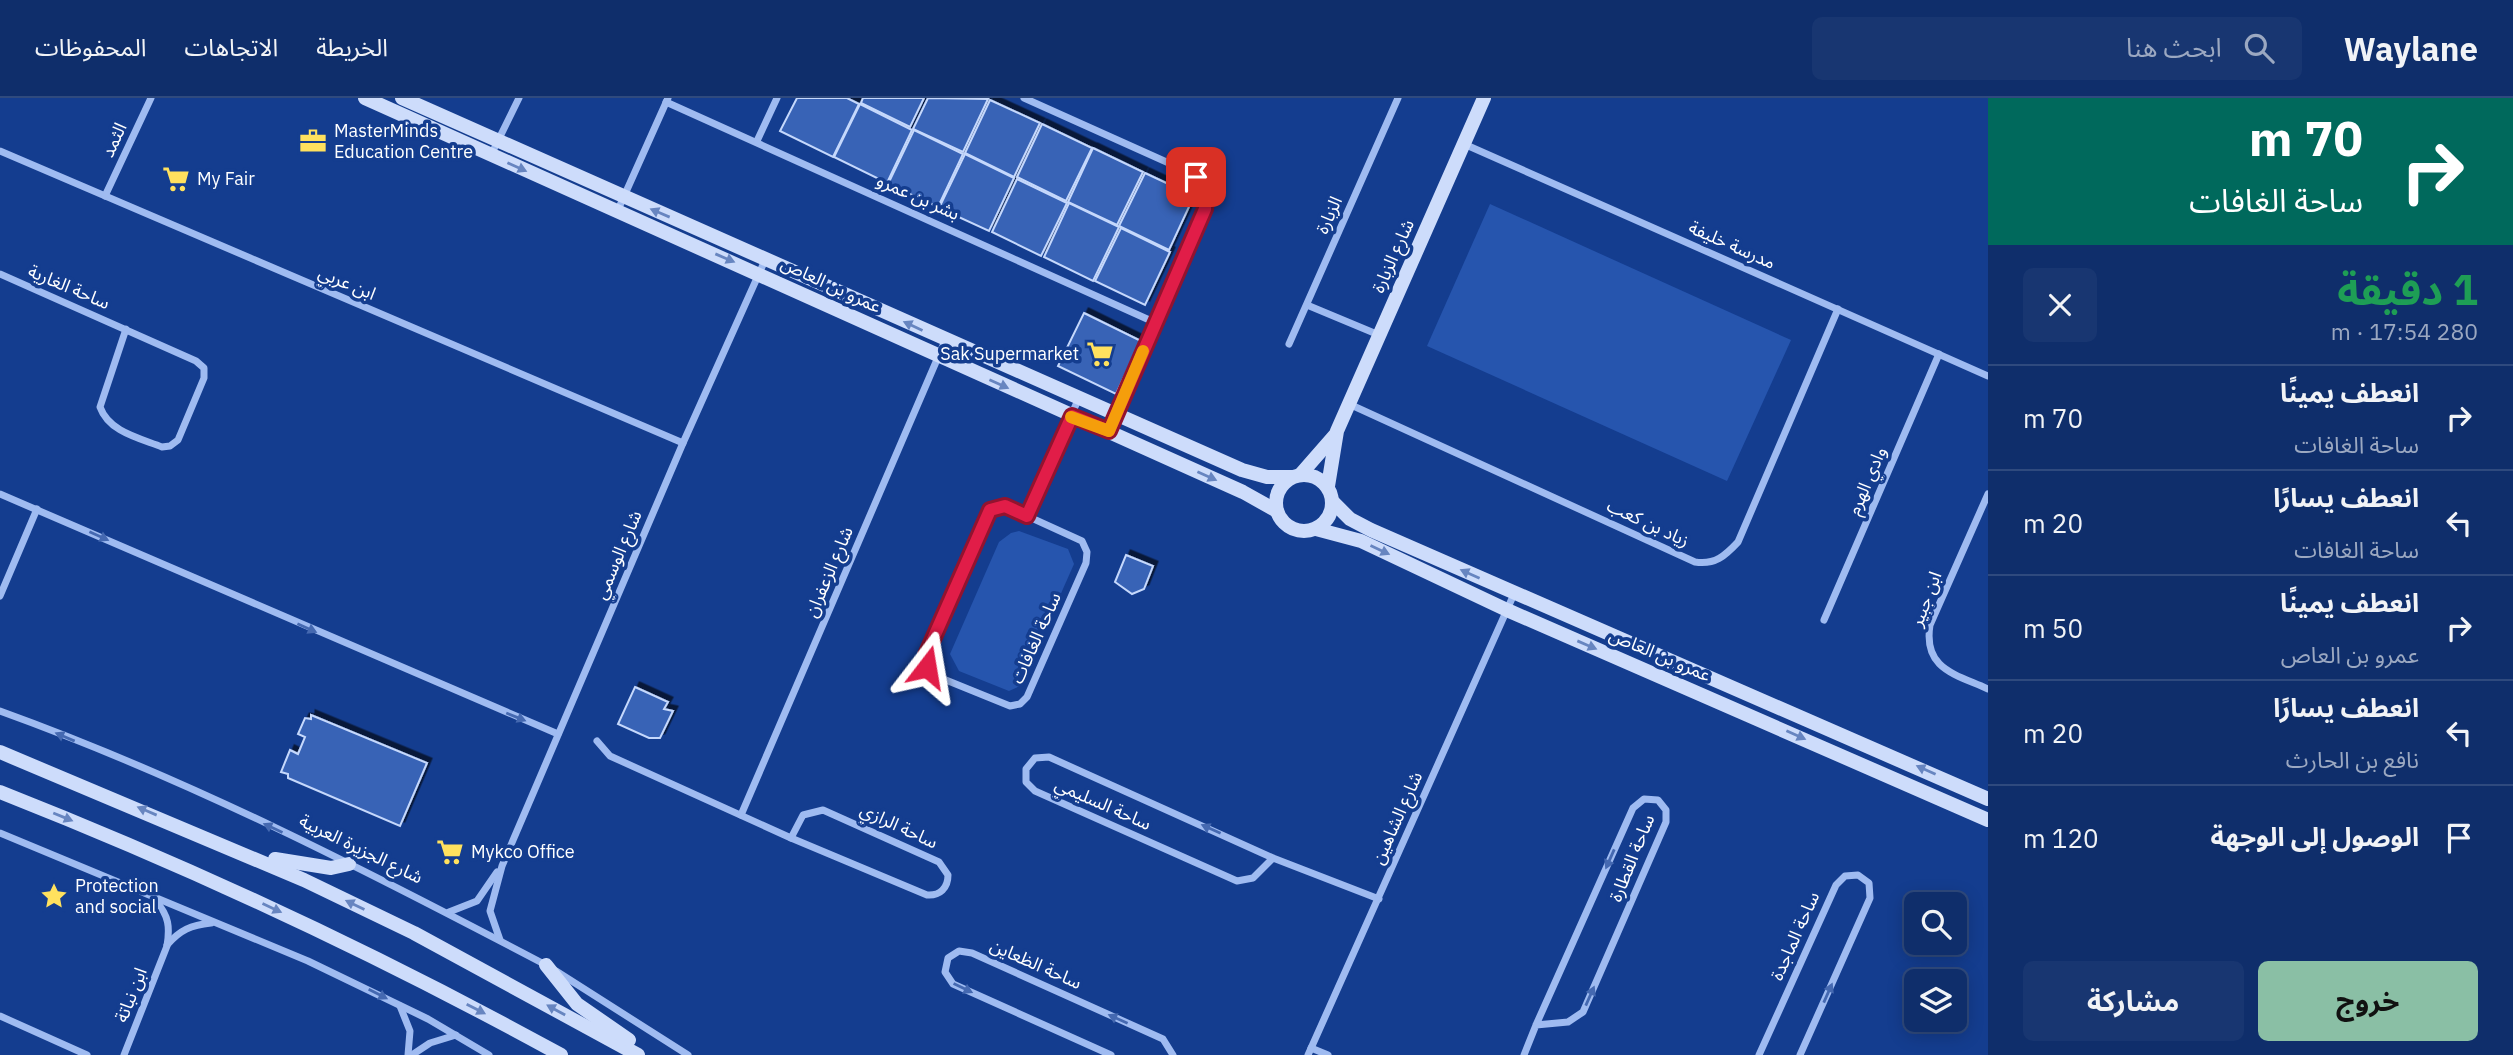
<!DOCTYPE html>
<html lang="ar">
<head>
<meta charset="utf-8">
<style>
  :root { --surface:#0f2e6b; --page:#183671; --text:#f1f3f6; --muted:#9ba8c1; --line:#2f4a7e; --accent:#8abfa5 }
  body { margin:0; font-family:"IBM Plex Sans","Noto Sans Arabic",sans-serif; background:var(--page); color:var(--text); direction:rtl; height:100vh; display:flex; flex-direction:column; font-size:26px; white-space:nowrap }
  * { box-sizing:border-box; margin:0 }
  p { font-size:23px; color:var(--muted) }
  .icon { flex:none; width:38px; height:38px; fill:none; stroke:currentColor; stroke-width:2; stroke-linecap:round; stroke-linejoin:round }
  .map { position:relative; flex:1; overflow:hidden; direction:ltr }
  .panel { display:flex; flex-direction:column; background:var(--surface); width:525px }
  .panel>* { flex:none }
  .hud { background:#00695c; color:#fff; overflow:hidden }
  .tools { position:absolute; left:1904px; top:794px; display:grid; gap:14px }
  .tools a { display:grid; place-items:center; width:63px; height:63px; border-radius:10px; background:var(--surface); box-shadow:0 4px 18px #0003,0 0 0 2px var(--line); font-size:35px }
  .pin { position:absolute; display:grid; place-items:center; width:60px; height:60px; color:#fff; margin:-30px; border-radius:14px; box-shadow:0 4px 10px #0006 }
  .me { position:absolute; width:77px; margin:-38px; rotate:14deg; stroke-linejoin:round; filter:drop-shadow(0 0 5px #0008) }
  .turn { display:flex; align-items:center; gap:24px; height:147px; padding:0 35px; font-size:32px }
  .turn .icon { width:91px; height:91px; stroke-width:2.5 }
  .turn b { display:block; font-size:49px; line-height:60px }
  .round { display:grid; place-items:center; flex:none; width:74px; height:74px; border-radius:10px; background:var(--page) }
  .overview { display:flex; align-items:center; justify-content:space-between; height:119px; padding:0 35px }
  h1 { font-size:42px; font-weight:700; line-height:52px; color:#1e9e55 }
  .action { display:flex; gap:14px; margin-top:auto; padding:14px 35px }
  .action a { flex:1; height:80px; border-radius:10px; background:var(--accent); color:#111; font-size:28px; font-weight:700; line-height:80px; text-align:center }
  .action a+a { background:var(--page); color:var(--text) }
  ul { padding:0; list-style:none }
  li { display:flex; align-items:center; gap:21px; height:105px; padding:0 35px; border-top:2px solid var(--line) }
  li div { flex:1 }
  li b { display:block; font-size:26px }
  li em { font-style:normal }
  header { display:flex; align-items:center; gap:42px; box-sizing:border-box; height:98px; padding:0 35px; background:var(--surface); border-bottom:2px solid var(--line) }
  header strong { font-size:33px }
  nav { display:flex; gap:38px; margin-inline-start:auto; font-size:24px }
  .search { width:490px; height:63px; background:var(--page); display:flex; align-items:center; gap:18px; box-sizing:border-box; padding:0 24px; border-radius:10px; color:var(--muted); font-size:26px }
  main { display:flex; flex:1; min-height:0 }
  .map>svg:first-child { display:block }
  .green { fill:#2655ae }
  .building { fill:#3863b6; stroke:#c5d8fc; stroke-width:2; filter:url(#shadow) }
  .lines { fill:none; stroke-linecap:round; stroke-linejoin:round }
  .street { stroke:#9fbbf1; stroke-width:7 }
  .secondary { stroke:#cddcfb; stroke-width:14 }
  .oneway { fill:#6785c0 }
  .oneway2 { fill:#4569b1 }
  .route-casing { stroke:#92132f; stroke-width:18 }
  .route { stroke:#e11d48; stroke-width:12 }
  .slow { stroke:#f59e0b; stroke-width:12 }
  .labels { text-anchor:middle; stroke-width:7; stroke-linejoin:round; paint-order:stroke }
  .poi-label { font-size:18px; fill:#fff; stroke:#143d8f; text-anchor:start }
  .street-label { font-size:18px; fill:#fff; stroke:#143d8f }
</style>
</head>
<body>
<header>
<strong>Waylane</strong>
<div class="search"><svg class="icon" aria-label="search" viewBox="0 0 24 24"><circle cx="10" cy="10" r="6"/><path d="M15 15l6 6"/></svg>ابحث هنا</div>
<nav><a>الخريطة</a><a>الاتجاهات</a><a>المحفوظات</a></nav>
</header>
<main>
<section class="panel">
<div class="hud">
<div class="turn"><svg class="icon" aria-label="right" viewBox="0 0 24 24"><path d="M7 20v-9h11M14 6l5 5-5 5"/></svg><div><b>70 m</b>ساحة الغافات</div></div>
</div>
<div class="overview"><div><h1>1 دقيقة</h1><p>280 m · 17:54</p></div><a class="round"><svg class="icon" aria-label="close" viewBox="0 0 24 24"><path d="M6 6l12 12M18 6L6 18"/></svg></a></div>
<ul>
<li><svg class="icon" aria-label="right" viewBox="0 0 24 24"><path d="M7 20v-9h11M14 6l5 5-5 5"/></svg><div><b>انعطف يمينًا</b><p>ساحة الغافات</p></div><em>70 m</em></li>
<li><svg class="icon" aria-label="left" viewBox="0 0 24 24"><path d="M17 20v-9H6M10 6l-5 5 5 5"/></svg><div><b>انعطف يسارًا</b><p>ساحة الغافات</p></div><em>20 m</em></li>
<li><svg class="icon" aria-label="right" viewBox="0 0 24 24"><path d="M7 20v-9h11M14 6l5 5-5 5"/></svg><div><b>انعطف يمينًا</b><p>عمرو بن العاص</p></div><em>50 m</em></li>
<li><svg class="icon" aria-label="left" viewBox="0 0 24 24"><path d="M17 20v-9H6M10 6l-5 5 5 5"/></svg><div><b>انعطف يسارًا</b><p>نافع بن الحارث</p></div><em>20 m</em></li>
<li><svg class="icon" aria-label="arrive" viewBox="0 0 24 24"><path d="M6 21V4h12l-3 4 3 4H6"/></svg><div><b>الوصول إلى الوجهة</b></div><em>120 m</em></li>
</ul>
<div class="action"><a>خروج</a><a>مشاركة</a></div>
</section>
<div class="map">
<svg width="1988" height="957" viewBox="0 0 1988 957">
  <defs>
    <filter id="shadow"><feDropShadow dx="4.5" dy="-4.5" stdDeviation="0" flood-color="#0009"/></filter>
  </defs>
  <rect width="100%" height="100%" fill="#143d8f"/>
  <g class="green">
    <path d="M1490 106 1791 242 1727 383 1427 248Z"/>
    <path d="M1019 433 1068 451 1074 466 1020 588 1009 593 959 573 950 556 999 444 1011 435Z"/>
  </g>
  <g class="building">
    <path d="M797 0H847L859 6 833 59 780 33Z"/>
    <path d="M863 0H924L910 29 861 5Z"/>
    <path d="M928 0 988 1 963 54 913 31Z"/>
    <path d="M990 2 1040 25 1014 79 965 55Z"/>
    <path d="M860 6 912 32 887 85 834 59Z"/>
    <path d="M1042 26 1092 50 1066 103 1017 79Z"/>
    <path d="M914 32 963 56 938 109 888 86Z"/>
    <path d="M1093 50 1143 74 1117 127 1068 104Z"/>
    <path d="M965 56 1014 80 989 133 939 110Z"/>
    <path d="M1145 75 1194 98 1169 152 1119 128Z"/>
    <path d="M1017 81 1067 105 1041 158 992 134Z"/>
    <path d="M1069 105 1119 129 1093 183 1044 159Z"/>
    <path d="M1121 130 1170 154 1145 207 1095 183Z"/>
    <path d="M1084 215 1141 243 1116 296 1058 268Z"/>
    <path d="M1126 457 1153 468 1144 491 1132 496 1115 484Z"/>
    <path d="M635 589 668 604 664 611 673 613 660 640H649L618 626Z"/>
    <path d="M311 617 427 665 400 728 288 680V676L281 674 290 652 298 656 305 639 298 636 305 620 311 621Z"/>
  </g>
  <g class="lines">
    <g class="street">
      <path d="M1024 0 1191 75C1203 84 1208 95 1205 111L1109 333"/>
      <path d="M666 4 1156 225"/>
      <path d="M757 43 777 0"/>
      <path d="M1464 46 1988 278"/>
      <path d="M0 53 683 345"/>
      <path d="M491 57 519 0"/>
      <path d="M105 98 151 0"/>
      <path d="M617 114 668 0"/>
      <path d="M0 176 196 263 204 270V280L178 342 170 348 162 349C139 340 109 334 100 309L126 231"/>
      <path d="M1307 207 1379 237"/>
      <path d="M1289 246 1398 0"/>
      <path d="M1349 306 1695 464C1715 467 1725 458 1738 444L1838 211"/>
      <path d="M0 396 558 636"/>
      <path d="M1988 396 1930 527C1923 571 1955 576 1988 591"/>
      <path d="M1005 408 1082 443 1087 454 1086 465 1027 599 1020 606 1010 608 936 578 925 563 987 417 994 409Z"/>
      <path d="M1027 418 1078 302"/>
      <path d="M0 498 37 411"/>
      <path d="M1824 522 1939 256"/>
      <path d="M0 613C189 681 369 774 546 867"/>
      <path d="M597 643 610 658 791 740"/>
      <path d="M823 712 939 764 948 777C948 790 940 798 927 797L791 740 803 717Z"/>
      <path d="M741 717 945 243"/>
      <path d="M0 735 308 863 428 921 489 957"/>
      <path d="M1273 760 1253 780 1237 783 1035 693 1026 684V671L1035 660 1049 659 1273 760 1379 801"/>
      <path d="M449 814 477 803 497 774"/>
      <path d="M500 842 490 813 502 768 683 345 766 160"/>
      <path d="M167 847C180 832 191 827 211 825"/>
      <path d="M556 873 688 957"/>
      <path d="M400 908 410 933 408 957"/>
      <path d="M0 918 87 957"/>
      <path d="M1311 950 1328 957"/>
      <path d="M124 957 167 848C170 829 169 818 156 803"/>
      <path d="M412 957 430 945 456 937"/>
      <path d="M1111 957 953 886 945 874 948 860 959 853 972 855 1163 941 1173 957"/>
      <path d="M1308 957 1514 496"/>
      <path d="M1524 957 1536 927 1633 710 1644 701 1658 702 1666 712V724L1583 914 1568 924 1536 927"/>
      <path d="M1759 957 1836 787 1845 778 1858 777 1869 785 1870 800 1800 957"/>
    </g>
    <g class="secondary">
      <path d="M365 0 1243 394 1277 413"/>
      <path d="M402 0 1242 372 1267 379H1292"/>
      <circle cx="1304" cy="405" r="28"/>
      <path d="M1300 377 1335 337"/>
      <path d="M1328 388 1337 333 1484 0"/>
      <path d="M1333 404 1350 421 1371 432 1988 701"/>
      <path d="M1316 431 1361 443 1507 512 1988 722"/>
      <path d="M0 654 304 782 414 835 638 957"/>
      <path d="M0 694C193 770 379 857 561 957"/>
      <path d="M275 761 331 770 349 766"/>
      <path d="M546 867 577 906 629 942"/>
    </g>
  </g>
  <defs><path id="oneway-solid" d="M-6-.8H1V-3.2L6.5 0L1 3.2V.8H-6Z" transform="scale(1.75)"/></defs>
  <g class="oneway">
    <use href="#oneway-solid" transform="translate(517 69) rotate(24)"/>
    <use href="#oneway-solid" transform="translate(660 115) rotate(-157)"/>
    <use href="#oneway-solid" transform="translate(725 160) rotate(23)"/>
    <use href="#oneway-solid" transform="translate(913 228) rotate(-155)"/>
    <use href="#oneway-solid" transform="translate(999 286) rotate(24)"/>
    <use href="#oneway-solid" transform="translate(1207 378) rotate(24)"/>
    <use href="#oneway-solid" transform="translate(1380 452) rotate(25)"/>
    <use href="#oneway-solid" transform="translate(1470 476) rotate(-156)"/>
    <use href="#oneway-solid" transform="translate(1587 547) rotate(23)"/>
    <use href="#oneway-solid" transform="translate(1796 637) rotate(24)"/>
    <use href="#oneway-solid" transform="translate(1926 672) rotate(-156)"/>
    <use href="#oneway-solid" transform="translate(147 713) rotate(-157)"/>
    <use href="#oneway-solid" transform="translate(63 719) rotate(22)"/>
    <use href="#oneway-solid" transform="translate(355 807) rotate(-154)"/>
    <use href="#oneway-solid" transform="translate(272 810) rotate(25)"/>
    <use href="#oneway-solid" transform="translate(476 911) rotate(27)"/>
    <use href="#oneway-solid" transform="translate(556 912) rotate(-151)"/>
  </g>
  <g class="oneway2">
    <use href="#oneway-solid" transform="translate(99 438) rotate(24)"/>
    <use href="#oneway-solid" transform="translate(307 530) rotate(24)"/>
    <use href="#oneway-solid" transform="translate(516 619) rotate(22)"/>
    <use href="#oneway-solid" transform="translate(65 639) rotate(-157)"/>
    <use href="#oneway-solid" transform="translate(273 730) rotate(-155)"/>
    <use href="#oneway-solid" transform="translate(1211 731) rotate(-156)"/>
    <use href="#oneway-solid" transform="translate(1610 761) rotate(114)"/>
    <use href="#oneway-solid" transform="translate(963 890) rotate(26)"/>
    <use href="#oneway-solid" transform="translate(1828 895) rotate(-66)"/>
    <use href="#oneway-solid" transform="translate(378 896) rotate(27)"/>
    <use href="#oneway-solid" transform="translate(1590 898) rotate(-66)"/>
    <use href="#oneway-solid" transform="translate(1118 921) rotate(-156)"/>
  </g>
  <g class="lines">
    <defs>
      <path id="route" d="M927 569 926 557 990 412 1005 408 1027 418 1072 318 1109 333 1205 111 1206 97 1196 79"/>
    </defs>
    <use href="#route" class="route-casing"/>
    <use href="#route" class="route"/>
    <path class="slow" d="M1071 319 1109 333 1143 253"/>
  </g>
  <defs>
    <symbol id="office-bare" viewBox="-9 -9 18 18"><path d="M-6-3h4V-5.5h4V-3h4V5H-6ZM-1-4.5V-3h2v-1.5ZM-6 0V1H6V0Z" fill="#ffe15e" stroke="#143d8f" stroke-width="2.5" paint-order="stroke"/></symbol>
    <symbol id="supermarket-bare" viewBox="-9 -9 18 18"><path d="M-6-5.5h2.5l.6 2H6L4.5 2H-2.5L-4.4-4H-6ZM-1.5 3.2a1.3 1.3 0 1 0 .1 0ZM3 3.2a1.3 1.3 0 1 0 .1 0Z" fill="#ffe15e" stroke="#143d8f" stroke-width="2.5" paint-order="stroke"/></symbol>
    <symbol id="sight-bare" viewBox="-9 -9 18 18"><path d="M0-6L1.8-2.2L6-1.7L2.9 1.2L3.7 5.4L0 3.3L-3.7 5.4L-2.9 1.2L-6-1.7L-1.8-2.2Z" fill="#ffe15e" stroke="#143d8f" stroke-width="2.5" paint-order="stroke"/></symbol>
  </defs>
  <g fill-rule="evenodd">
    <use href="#office-bare" x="294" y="24" width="38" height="38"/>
    <use href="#supermarket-bare" x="157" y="62" width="38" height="38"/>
    <use href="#supermarket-bare" x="1081" y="237" width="38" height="38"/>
    <use href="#supermarket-bare" x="431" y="735" width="38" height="38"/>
    <use href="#sight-bare" x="35" y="779" width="38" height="38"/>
  </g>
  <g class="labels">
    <g class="poi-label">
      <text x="334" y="39">MasterMinds<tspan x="334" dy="21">Education Centre</tspan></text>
      <text x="197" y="87">My Fair</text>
      <text x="1079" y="262" text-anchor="end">Sak Supermarket</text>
      <text x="471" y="760">Mykco Office</text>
      <text x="75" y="794">Protection<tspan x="75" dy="21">and social</tspan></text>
    </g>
    <g class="street-label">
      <text transform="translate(114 42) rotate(-65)" y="6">الثمد</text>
      <text transform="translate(918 99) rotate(24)" y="6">بشر بن عمرو</text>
      <text transform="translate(1329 117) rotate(-66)" y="6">الزبارة</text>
      <text transform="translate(1732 147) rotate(24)" y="6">مدرسة خليفة</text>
      <text transform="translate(1393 158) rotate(-66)" y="6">شارع الزبارة</text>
      <text transform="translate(347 185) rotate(23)" y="6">ابن عربي</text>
      <text transform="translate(831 187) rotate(25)" y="6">عمرو بن العاص</text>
      <text transform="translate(69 189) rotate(23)" y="6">ساحة الغارية</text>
      <text transform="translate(1867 383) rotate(-67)" y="6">وادي الهرم</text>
      <text transform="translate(1648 425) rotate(25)" y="6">زياد بن كعب</text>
      <text transform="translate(618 457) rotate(-67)" y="6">شارع الوسمي</text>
      <text transform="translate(829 474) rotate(-67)" y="6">شارع الزعفران</text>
      <text transform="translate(1926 501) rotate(-69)" y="6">ابن جبير</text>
      <text transform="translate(1036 540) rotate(-66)" y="6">ساحة الغافات</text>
      <text transform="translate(1660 557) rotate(23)" y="6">عمرو بن العاص</text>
      <text transform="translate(1103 706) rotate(24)" y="6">ساحة السليمي</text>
      <text transform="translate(1397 720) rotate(-66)" y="6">شارع الشاهين</text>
      <text transform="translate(899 728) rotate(25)" y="6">ساحة الرازي</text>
      <text transform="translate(361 751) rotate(26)" y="6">شارع الجزيرة العربية</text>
      <text transform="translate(1632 760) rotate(-68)" y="6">ساحة القطارة</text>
      <text transform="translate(1795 838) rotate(-66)" y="6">ساحة الماجدة</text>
      <text transform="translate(1036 866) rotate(24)" y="6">ساحة الظعاين</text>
      <text transform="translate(131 897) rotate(-68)" y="6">ابن نباتة</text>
    </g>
  </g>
</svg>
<div class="tools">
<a><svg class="icon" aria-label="search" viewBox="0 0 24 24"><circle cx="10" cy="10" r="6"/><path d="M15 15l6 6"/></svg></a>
<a><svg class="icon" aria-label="layers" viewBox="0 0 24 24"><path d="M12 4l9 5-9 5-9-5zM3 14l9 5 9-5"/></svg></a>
</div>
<div class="pin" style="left:1196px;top:79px;background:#d93025"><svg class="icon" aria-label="arrive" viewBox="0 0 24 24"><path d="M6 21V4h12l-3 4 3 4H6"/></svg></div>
<svg class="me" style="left:927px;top:569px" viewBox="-20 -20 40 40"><path d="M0-17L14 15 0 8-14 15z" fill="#e11d48" stroke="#fff" stroke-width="4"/></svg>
</div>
</main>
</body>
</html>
